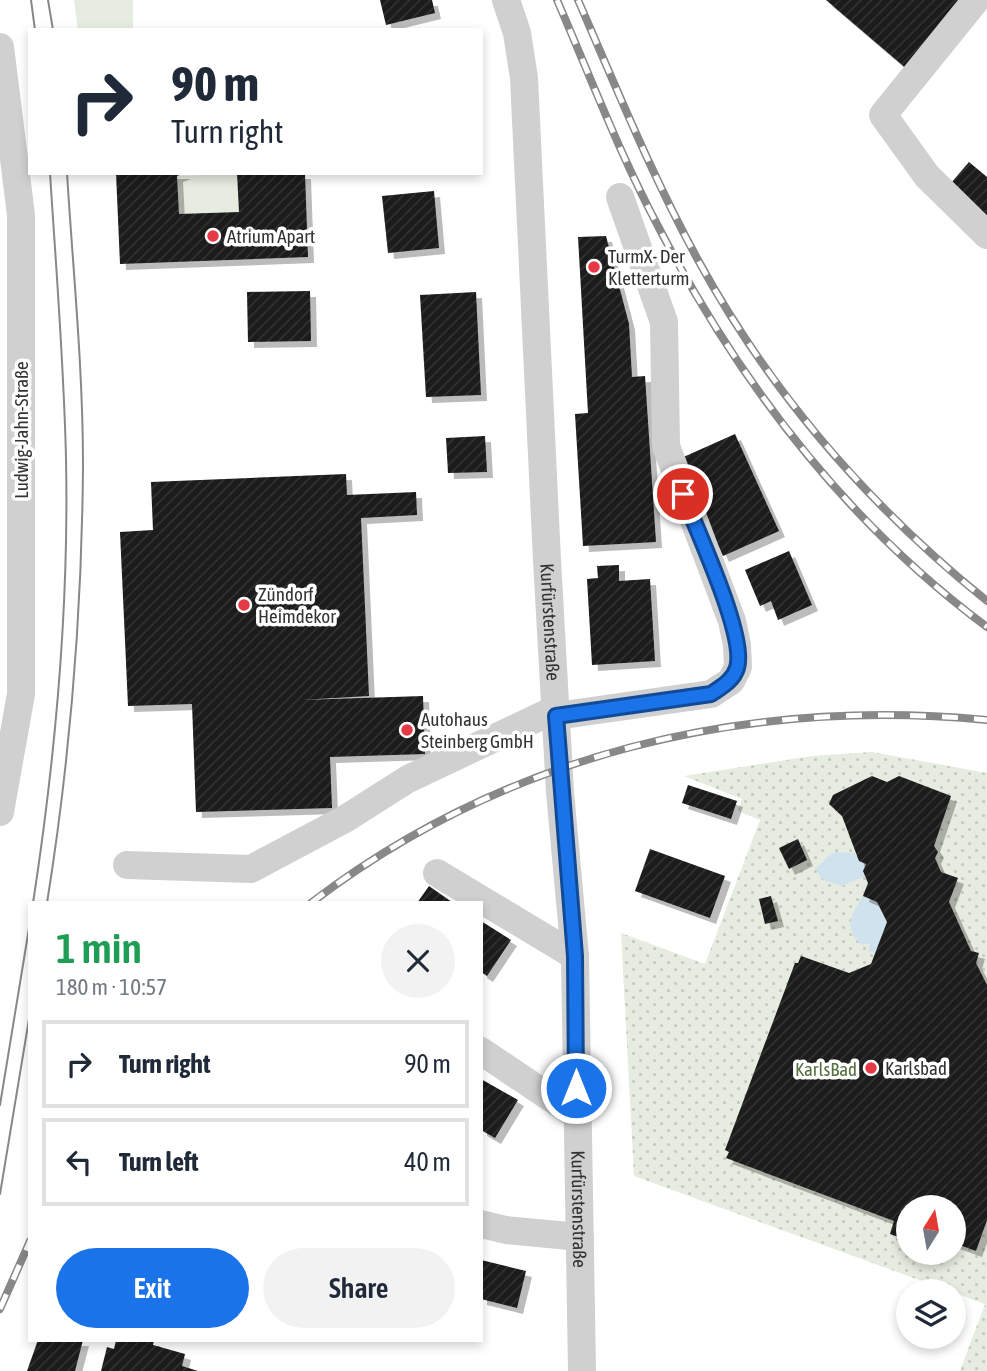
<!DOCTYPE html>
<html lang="en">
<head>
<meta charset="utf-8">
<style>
  :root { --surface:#fff; --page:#f2f2f3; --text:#1f2937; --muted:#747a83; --line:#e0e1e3; --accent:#1a73e8 }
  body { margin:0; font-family:"Asap Condensed",sans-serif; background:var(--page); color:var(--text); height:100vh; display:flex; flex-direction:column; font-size:26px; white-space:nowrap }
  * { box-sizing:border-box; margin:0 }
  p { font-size:23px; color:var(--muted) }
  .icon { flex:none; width:38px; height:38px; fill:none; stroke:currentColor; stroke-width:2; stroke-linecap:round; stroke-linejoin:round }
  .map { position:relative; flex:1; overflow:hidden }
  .panel { position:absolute; left:28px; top:901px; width:455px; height:441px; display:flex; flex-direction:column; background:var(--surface); border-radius:0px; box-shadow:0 4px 10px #0003 }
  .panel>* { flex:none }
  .hud { position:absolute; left:28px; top:28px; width:455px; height:147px; border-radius:0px; box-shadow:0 4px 10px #0003; background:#fff; color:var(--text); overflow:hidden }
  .needle { width:46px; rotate:11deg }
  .fabs { position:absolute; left:896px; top:1195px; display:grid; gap:14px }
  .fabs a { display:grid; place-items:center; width:70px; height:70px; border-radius:50%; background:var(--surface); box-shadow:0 4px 10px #0003; font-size:35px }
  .pin { position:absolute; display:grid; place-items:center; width:60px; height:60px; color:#fff; margin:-30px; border:4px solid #fff; border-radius:50%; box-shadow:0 2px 7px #0007 }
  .me { position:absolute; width:77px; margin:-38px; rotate:0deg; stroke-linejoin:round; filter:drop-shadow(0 0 5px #0008) }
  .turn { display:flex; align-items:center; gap:24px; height:147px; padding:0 28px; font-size:32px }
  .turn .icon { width:91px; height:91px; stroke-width:2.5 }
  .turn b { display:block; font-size:49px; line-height:60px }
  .round { display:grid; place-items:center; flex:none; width:74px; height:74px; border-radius:37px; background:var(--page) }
  .head { display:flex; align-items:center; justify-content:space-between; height:119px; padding:0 28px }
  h1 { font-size:42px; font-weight:600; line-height:52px; color:#1e9e55 }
  .cta { display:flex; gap:14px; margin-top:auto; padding:14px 28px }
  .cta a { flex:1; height:80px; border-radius:42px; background:var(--accent); color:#fff; font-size:28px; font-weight:600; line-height:80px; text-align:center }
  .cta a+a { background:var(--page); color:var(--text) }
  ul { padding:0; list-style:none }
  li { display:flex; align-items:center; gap:21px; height:88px; margin:0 14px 10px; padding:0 14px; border:4px solid var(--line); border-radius:0px }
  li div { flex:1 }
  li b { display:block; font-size:26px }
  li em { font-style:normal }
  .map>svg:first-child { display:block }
  .park { fill:url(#park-dots); fill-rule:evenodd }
  .garden { fill:#e6ecdf }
  .water { fill:#cfe2ee }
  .building { fill:url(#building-hatch); filter:url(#shadow) }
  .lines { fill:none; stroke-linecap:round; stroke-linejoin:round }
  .minor { stroke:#d0d0d0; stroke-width:28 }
  .tram { stroke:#888; stroke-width:2 }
  .rail-casing { stroke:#888; stroke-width:8 }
  .rail { stroke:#fff; stroke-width:5; stroke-dasharray:16; stroke-linecap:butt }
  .route-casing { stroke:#114b97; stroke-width:18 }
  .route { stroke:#1a73e8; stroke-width:12 }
  .poi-dot { fill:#e63946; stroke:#fff; stroke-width:2.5 }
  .labels { text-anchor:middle; stroke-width:7; stroke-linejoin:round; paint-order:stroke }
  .poi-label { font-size:19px; fill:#333; stroke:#fff; text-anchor:start }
  .street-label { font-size:19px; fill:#333; stroke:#fff }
  .park-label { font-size:19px; fill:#56703f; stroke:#fff }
</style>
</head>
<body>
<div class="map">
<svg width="987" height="1371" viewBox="0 0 987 1371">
  <defs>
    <pattern id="park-dots" width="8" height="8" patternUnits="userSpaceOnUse" patternTransform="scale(1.75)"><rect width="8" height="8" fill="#e6ecdf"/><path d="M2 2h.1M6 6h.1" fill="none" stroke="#c6cbc0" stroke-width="1.8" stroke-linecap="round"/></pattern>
    <pattern id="building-hatch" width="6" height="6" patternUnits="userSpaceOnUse" patternTransform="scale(1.75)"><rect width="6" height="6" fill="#1a1a1a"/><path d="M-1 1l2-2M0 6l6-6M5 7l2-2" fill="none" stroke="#333"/></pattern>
    <filter id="shadow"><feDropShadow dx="6" dy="6" stdDeviation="0" flood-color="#0004"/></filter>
  </defs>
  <rect width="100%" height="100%" fill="#fff"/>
  <path class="park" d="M872 752 987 773V1371H960L985 1304 634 1176 621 933 705 964 760 820 738 811 742 799 684 776 812 756ZM908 1208H954V1253H908Z"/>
  <g class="garden">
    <path d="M74 0H133V30H78Z"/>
    <path d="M237 174 239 212 179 214 177 176Z"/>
  </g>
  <g class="water">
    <path d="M837 852 855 853 859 861 866 864 863 871 865 876 842 886 823 880 815 868C824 864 825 855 837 852Z"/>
    <path d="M863 896 877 902 887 922 875 953 868 951 870 944H860C842 924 853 913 863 896Z"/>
  </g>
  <g class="building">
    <path d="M380 0H432L435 13 386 25Z"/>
    <path d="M826 0H967L908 70Z"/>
    <path d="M969 162 987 177V220L951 183Z"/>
    <path d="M116 173H185L177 176 179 214 239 212 237 173H305L308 257 120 264Z"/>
    <path d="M434 191 439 248 388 253 382 196Z"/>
    <path d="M606 236 629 324 632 377 645 376 656 542 583 546 575 414 588 413 578 237Z"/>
    <path d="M310 291 311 341 248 342 247 292Z"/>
    <path d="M476 292 481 395 426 397 420 295Z"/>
    <path d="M735 434 779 531 723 556 679 459Z"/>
    <path d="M485 436 487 472 448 473 446 438Z"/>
    <path d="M346 474 347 495 416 492 417 515 361 518 369 696 301 700 423 696 425 754 330 757 332 808 196 812 192 704 128 706 120 532 153 530 151 482Z"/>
    <path d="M789 551 812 605 778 620 771 601 760 606 745 570Z"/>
    <path d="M619 565V581L650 579 655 661 592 665 587 579 598 578 597 566Z"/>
    <path d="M872 776 887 782 899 776 951 796 934 846 938 852 935 858 941 872 958 878 949 902 971 951 979 953 976 963 987 985V1220L976 1251 954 1243V1208H908V1241L890 1234 894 1221 726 1158 729 1152 725 1150 795 963H798L801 956 849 973 871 964 887 922 877 902 863 896 868 883 863 871 866 864 859 861 842 816 829 804 833 795Z"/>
    <path d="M688 785 737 801 731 819 682 803Z"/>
    <path d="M798 839 807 860 789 869 779 848Z"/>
    <path d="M650 849 725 876 710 918 635 891Z"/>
    <path d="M429 886 449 900 454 903H417Z"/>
    <path d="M771 896 778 921 765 924 759 899Z"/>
    <path d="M481 921 511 940 487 976 481 972Z"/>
    <path d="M481 1079 518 1100 495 1138 481 1130Z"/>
    <path d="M481 1260 526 1271 517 1308 481 1299Z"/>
    <path d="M38 1340H83L75 1371H27Z"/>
    <path d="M116 1340H154L153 1345 185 1354 182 1366 198 1371H101L107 1347 114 1349Z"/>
  </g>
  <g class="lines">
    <g class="minor">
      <path id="s1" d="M506 0 517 33 524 78 547 560 560 792 575 956 582 1371"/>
      <path d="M976 0 883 115 927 176 987 235"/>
      <path d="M0 47 21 215V694L0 812"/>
      <path d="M556 716 711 694 731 681 738 667 737 645 732 621 666 446 664 322 620 197"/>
      <path d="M127 865 251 869 345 819 408 779 556 709"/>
      <path d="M437 873 575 956"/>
      <path d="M481 1051 576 1115"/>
      <path d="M481 1224 506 1230 580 1237"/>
    </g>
    <g class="tram">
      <path d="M31 0 35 30"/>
      <path d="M48 0 53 30"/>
      <path d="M33 903C55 760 69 604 66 459 64 364 56 268 50 173"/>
      <path d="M47 903C70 759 82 610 83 465 83 368 73 270 67 173"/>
      <path d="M0 1105 30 922"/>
      <path d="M0 1194 30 1013"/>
    </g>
    <defs>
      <g id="rail">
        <path d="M557 0C590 76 620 155 659 228 739 382 847 523 987 627"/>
        <path d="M578 0C616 87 652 176 698 260 770 392 870 507 987 601"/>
        <path d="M311 903C506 754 745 697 987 720"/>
        <path d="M0 1309 30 1241"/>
      </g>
    </defs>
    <use href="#rail" class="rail-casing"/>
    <use href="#rail" class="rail"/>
  </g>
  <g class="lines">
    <defs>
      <path id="route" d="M576 1088 575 956 556 716 711 694C721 687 733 681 737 668 747 636 696 530 683 494"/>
    </defs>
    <use href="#route" class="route-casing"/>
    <use href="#route" class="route"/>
  </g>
  <g class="poi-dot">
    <circle cx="213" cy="236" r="7"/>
    <circle cx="594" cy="267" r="7"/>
    <circle cx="244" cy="605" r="7"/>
    <circle cx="407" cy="730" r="7"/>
    <circle cx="871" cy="1068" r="7"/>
  </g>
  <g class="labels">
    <g class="poi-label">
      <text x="227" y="243">Atrium Apart</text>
      <text x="608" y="263">TurmX- Der<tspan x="608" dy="22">Kletterturm</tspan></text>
      <text x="258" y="601">Zündorf<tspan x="258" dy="22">Heimdekor</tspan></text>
      <text x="421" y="726">Autohaus<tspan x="421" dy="22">Steinberg GmbH</tspan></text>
      <text x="885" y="1075">Karlsbad</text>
    </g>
    <g class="street-label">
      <text transform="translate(21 430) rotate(-90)" y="7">Ludwig-Jahn-Straße</text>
      <text dy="7" stroke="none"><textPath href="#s1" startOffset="625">Kurfürstenstraße</textPath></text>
      <text dy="7" stroke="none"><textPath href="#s1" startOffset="1213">Kurfürstenstraße</textPath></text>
    </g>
    <g class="park-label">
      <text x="826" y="1076">KarlsBad</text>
    </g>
  </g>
</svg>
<div class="fabs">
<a><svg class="needle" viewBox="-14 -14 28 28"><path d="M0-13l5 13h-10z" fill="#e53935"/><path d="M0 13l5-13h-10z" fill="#747a83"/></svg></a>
<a><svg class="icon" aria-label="layers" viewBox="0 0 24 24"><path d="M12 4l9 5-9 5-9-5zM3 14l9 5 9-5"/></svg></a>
</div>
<div class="pin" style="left:683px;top:494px;background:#d93025"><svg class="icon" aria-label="arrive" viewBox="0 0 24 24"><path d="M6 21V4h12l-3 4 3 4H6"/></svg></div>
<svg class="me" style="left:576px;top:1088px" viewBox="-20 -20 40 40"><circle r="17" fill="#1a73e8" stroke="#fff" stroke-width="3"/><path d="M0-11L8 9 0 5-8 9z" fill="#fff"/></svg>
<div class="hud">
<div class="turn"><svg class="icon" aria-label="right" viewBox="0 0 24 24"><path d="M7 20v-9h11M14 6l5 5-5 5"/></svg><div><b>90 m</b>Turn right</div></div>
</div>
<section class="panel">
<div class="head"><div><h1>1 min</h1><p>180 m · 10:57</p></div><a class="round"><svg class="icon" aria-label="close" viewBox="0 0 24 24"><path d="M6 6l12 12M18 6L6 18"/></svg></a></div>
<ul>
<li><svg class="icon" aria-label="right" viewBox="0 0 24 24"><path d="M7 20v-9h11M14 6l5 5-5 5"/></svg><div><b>Turn right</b></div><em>90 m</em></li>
<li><svg class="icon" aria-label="left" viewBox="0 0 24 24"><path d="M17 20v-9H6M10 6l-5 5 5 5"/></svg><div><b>Turn left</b></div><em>40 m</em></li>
</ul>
<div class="cta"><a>Exit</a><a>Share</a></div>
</section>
</div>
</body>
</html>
